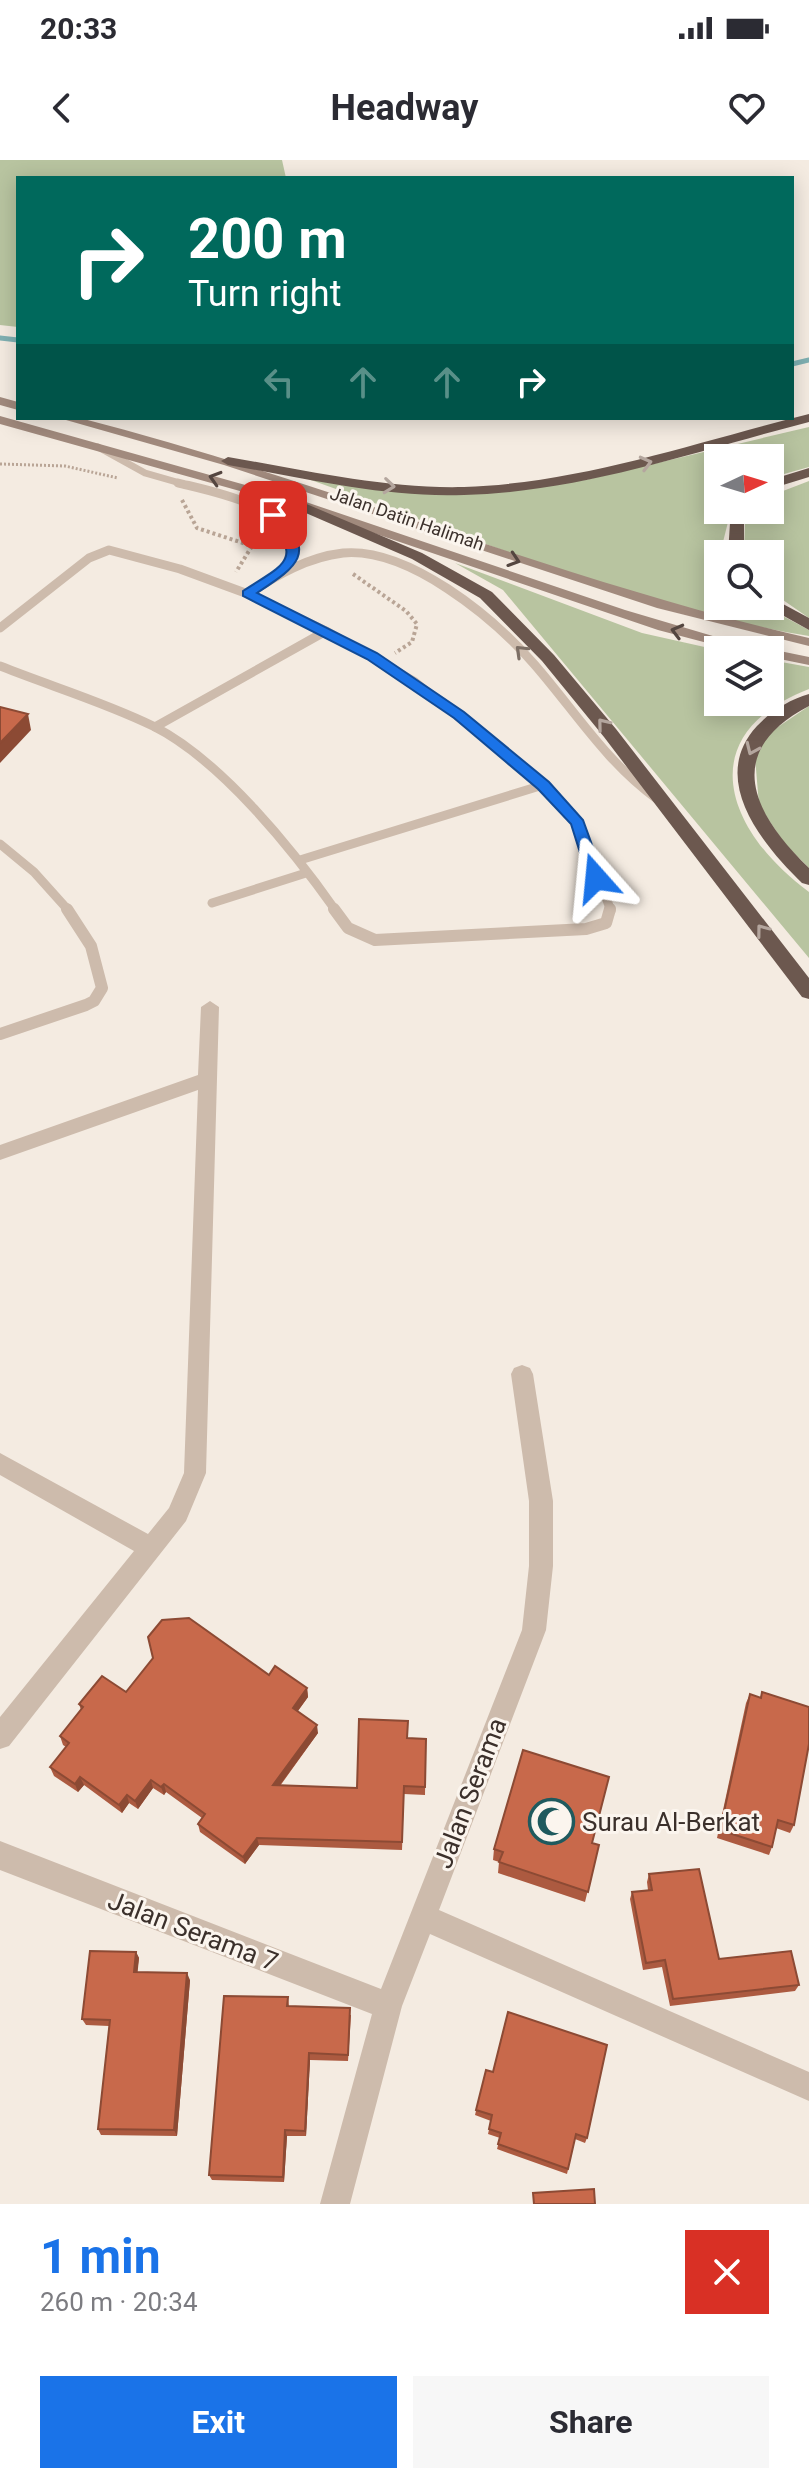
<!DOCTYPE html>
<html lang="en">
<head>
<meta charset="utf-8">
<style>
  :root { --surface:#fff; --page:#f7f7f7; --text:#2b2b33; --muted:#7c7c81; --accent:#1a73e8 }
  body { margin:0; font-family:Roboto,sans-serif; background:var(--page); color:var(--text); height:100vh; display:flex; flex-direction:column; font-size:30px; white-space:nowrap }
  * { box-sizing:border-box; margin:0 }
  p { font-size:26px; color:var(--muted) }
  .icon { flex:none; width:44px; height:44px; fill:none; stroke:currentColor; stroke-width:2; stroke-linecap:round; stroke-linejoin:round }
  .map { position:relative; height:2044px; overflow:hidden }
  .details { display:flex; flex-direction:column; background:var(--surface); flex:1 }
  .details>* { flex:none }
  .top-card { position:absolute; left:16px; top:16px; width:778px; height:244px; border-radius:0px; box-shadow:0 4px 20px #0003; background:#00695c; color:#fff; overflow:hidden }
  .needle { width:52px; rotate:86deg }
  .fabs { position:absolute; left:704px; top:284px; display:grid; gap:16px }
  .fabs a { display:grid; place-items:center; width:80px; height:80px; border-radius:0px; background:var(--surface); box-shadow:0 4px 20px #0003; font-size:40px }
  .pin { position:absolute; display:grid; place-items:center; width:68px; height:68px; color:#fff; margin:-34px; border-radius:16px; box-shadow:0 4px 12px #0006 }
  .me { position:absolute; width:88px; margin:-44px; rotate:342deg; stroke-linejoin:round; filter:drop-shadow(0 0 6px #0008) }
  .turn { display:flex; align-items:center; gap:28px; height:168px; padding:0 40px; font-size:36px }
  .turn .icon { width:104px; height:104px; stroke-width:2.5 }
  .turn b { display:block; font-size:56px; line-height:68px }
  .lanes { display:flex; align-items:center; height:76px; padding:0 40px; background:#0003; justify-content:center; gap:40px; direction:ltr }
  .lanes .off { opacity:.35 }
  .round { display:grid; place-items:center; flex:none; width:84px; height:84px; border-radius:0px; background:var(--page) }
  .summary { display:flex; align-items:center; justify-content:space-between; height:136px; padding:0 40px }
  h1 { font-size:48px; font-weight:700; line-height:60px; color:var(--accent) }
  .primary-button { display:flex; gap:16px; margin-top:auto; padding:16px 40px }
  .primary-button a { flex:1; height:92px; border-radius:0px; background:var(--accent); color:#fff; font-size:32px; font-weight:700; line-height:92px; text-align:center }
  .primary-button a+a { background:var(--page); color:var(--text) }
  .status { display:flex; justify-content:space-between; align-items:center; height:56px; padding:0 40px; background:var(--surface); direction:ltr }
  .status svg { height:22px; fill:currentColor }
  header { display:flex; justify-content:space-between; align-items:center; height:104px; padding:0 40px; background:var(--surface); font-size:36px; font-weight:700 }
  .map>svg:first-child { display:block }
  .green { fill:#b8c4a0 }
  .lines { fill:none; stroke-linecap:round; stroke-linejoin:round }
  .stream { stroke:#7fb0b2; stroke-width:5 }
  .path-far1 { stroke:#b9a596; stroke-width:3; stroke-dasharray:2 2; stroke-linecap:butt }
  .path { stroke:#b9a596; stroke-width:4; stroke-dasharray:3 3; stroke-linecap:butt }
  .service-far2 { stroke:#cdbbac; stroke-width:7 }
  .service-far1 { stroke:#cdbbac; stroke-width:9 }
  .service { stroke:#cdbbac; stroke-width:12 }
  .minor { fill:#cdbbac; fill-rule:evenodd }
  .secondary { fill:#a18a7d; fill-rule:evenodd }
  .trunk { fill:#6c584f; fill-rule:evenodd }
  .wall { fill:#ac5a40 }
  .shaded-wall { fill:#8c4a34 }
  .building { fill:#c8694b; stroke:#8c4a34; stroke-width:2 }
  .oneway { stroke:#b4a69e }
  .oneway2 { stroke:#544640 }
  .oneway3 { stroke:#7d6f65 }
  .route { fill:#1a73e8; stroke:#114b97; stroke-width:2 }
  .labels { text-anchor:middle; stroke-width:6; stroke-linejoin:round; paint-order:stroke }
  .far-street-label { font-size:18px; fill:#3b302b; stroke:#fbf5ee }
  .near-street-label { font-size:26px; fill:#3b302b; stroke:#fbf5ee }
  .near-poi-label { font-size:26px; fill:#3b302b; stroke:#fbf5ee; text-anchor:start }
</style>
</head>
<body>
<div class="status"><b>20:33</b><svg viewBox="0 0 49 12"><path d="M0 12V9h3v3zM5 12V6h3v6zM10 12V3h3v9zM15 12V0h3v12zM26 1h20v11H26zM47 4h2v5h-2z"/></svg></div>
<header><svg class="icon" aria-label="back" viewBox="0 0 24 24"><path d="M15 5l-7 7 7 7"/></svg>Headway<svg class="icon" aria-label="heart" viewBox="0 0 24 24"><path d="M12 20l-8-8c-3-5 5-10 8-4 3-6 11-1 8 4z"/></svg></header>
<div class="map">
<svg width="809" height="2044" viewBox="0 0 809 2044">
  <rect width="100%" height="100%" fill="#f4ebe1"/>
  <g class="green">
    <path d="M0 0H282L286 18H18V167L0 165Z"/>
    <path d="M809 267V307L770 318V298H718V350H731L723 382 727 394H718V446H764L809 470V476C633 447 464 374 297 315L449 333 585 320Z"/>
    <path d="M809 321V458L770 431V394H744L745 364 756 350H770V336Z"/>
    <path d="M455 403 642 473 718 490V542H770V500L809 507V529C690 575 726 671 809 732V798L503 430Z"/>
    <path d="M809 546V708L784 683 759 645 755 597 769 573Z"/>
  </g>
  <g class="lines">
    <g class="stream">
      <path d="M0 178 18 180"/>
      <path d="M792 204 809 200"/>
    </g>
    <path class="path-far1" d="M0 304 65 306 118 318"/>
    <g class="path">
      <path d="M182 340 197 368 252 386 236 412"/>
      <path d="M353 414 406 451 417 464 412 482 395 493"/>
    </g>
    <path class="service-far2" d="M98 287 145 313 187 325"/>
    <g class="service-far1">
      <path d="M178 323C210 331 286 345 291 384 292 392 287 402 285 409"/>
      <path d="M248 434C277 415 308 397 343 393 408 387 493 457 534 504 575 551 606 602 657 639"/>
      <path d="M0 468 89 398 109 390 180 409 248 434 326 471 415 522 543 625 578 663 611 751"/>
      <path d="M0 506C50 526 104 542 153 566 221 600 293 690 336 751"/>
      <path d="M155 567 326 471"/>
      <path d="M0 684 34 712 69 751"/>
      <path d="M300 700 543 625"/>
      <path d="M212 743 306 713"/>
    </g>
    <g class="service">
      <path d="M334 749 348 768 375 780 586 769 606 763 610 749"/>
      <path d="M0 874 86 845 94 841 102 828 91 786 67 749"/>
    </g>
    <g class="minor">
      <path d="M210 841 219 847 206 1313 186 1361 9 1586 0 1589V1557L134 1391 0 1315V1293L148 1374 169 1348 184 1313 198 930 0 1000V985L198 915 201 847Z"/>
      <path d="M522 1205 530 1208 533 1214 553 1341V1406L546 1470 439 1750 809 1912V1941L430 1774 402 1846 350 2044H320L372 1854 0 1710V1681L381 1829 522 1470 529 1406V1341L511 1214 514 1208Z"/>
    </g>
    <g class="secondary">
      <path d="M0 237 18 242V250L0 245Z"/>
      <path d="M0 256 306 342 625 450 760 490H734L658 470 297 347 0 264Z"/>
      <path d="M59 258H80C326 321 561 421 809 478V486L657 448 224 305Z"/>
      <path d="M770 489 809 497V505L770 497V490H765Z"/>
    </g>
    <g class="trunk">
      <path d="M809 254V262C696 291 582 332 464 335 384 338 306 318 228 305L221 301 228 297C306 310 384 329 464 327 582 323 696 282 809 254Z"/>
      <path d="M809 308V317L770 329V320Z"/>
      <path d="M290 337 422 393 492 432 554 495 616 569 809 818V839L802 837 604 577 542 501 480 438 412 399 285 344V338Z"/>
      <path d="M737 350H751L744 363V394H728L730 363Z"/>
      <path d="M770 437 809 458V470L766 446H770Z"/>
      <path d="M809 534V546C723 591 751 652 809 708V725L802 723C762 684 708 619 757 566 770 552 790 539 809 534Z"/>
    </g>
  </g>
  <g class="wall">
    <path d="M269 1515 307 1528 308 1537 298 1551 318 1573 280 1626 357 1628 408 1578 426 1579 425 1635 404 1634 402 1690 259 1685 245 1704 200 1672 198 1664 202 1658 166 1632 164 1635 153 1628 138 1649 129 1643 122 1653 84 1625 78 1632 54 1616 50 1607 66 1587 63 1585 60 1576 81 1550 79 1544 126 1532Z"/>
    <path d="M762 1532 794 1665 790 1673 776 1668 772 1687 769 1695 717 1678 746 1543 750 1534 760 1538Z"/>
    <path d="M592 1683 599 1685 585 1742 498 1713 499 1702 493 1700 494 1689Z"/>
    <path d="M649 1714 719 1799 799 1825 795 1831 670 1846 662 1807 643 1810 630 1739 632 1732 648 1730 647 1722Z"/>
    <path d="M136 1792 139 1798 137 1812 190 1820 177 1976 101 1975 98 1969 109 1866 86 1865 82 1859Z"/>
    <path d="M288 1837 289 1846 351 1855 348 1901 310 1900 306 1976H287L284 2022 212 2020 209 2015Z"/>
    <path d="M486 1910 587 1978 585 1983 575 1979 567 2014 497 1989 500 1978 488 1974 491 1961 475 1955Z"/>
  </g>
  <g class="shaded-wall">
    <path d="M28 554 31 570 0 603V583Z"/>
    <path d="M307 1528 308 1537 294 1556 293 1548Z"/>
    <path d="M317 1565 318 1573 274 1633 273 1625Z"/>
    <path d="M80 1617 84 1625 78 1632 75 1624Z"/>
    <path d="M151 1620 153 1628 138 1649 135 1641Z"/>
    <path d="M164 1624 166 1632 164 1635 161 1627Z"/>
    <path d="M127 1635 129 1643 122 1653 119 1645Z"/>
    <path d="M257 1678 259 1685 245 1704 243 1697Z"/>
    <path d="M136 1792 139 1798 137 1818 134 1812Z"/>
    <path d="M187 1813 190 1820 177 1976 174 1970Z"/>
    <path d="M309 1893 310 1900 306 1976 305 1971Z"/>
    <path d="M285 1970 287 1976 284 2022 283 2017Z"/>
  </g>
  <g class="building">
    <path d="M0 547 28 554 0 583Z"/>
    <path d="M189 1458 269 1515 275 1506 307 1528 293 1548 317 1565 273 1625 357 1628 359 1559 408 1561 407 1578 426 1579 425 1627 404 1626 402 1682 257 1678 243 1697 198 1664 205 1654 164 1624 161 1627 151 1620 135 1641 127 1635 119 1645 80 1617 75 1624 50 1607 69 1583 60 1576 83 1547 79 1544 102 1516 126 1532 153 1498 148 1477 162 1460Z"/>
    <path d="M762 1532 809 1547V1584L794 1665 778 1660 772 1687 720 1670 750 1534 761 1538Z"/>
    <path d="M523 1590 609 1617 592 1683 599 1685 588 1732 499 1702 503 1692 494 1689Z"/>
    <path d="M699 1709 719 1799 791 1791 799 1825 673 1839 665 1800 646 1803 632 1732 652 1730 649 1714Z"/>
    <path d="M90 1791 136 1792 134 1812 187 1813 174 1970 98 1969 110 1860 82 1859Z"/>
    <path d="M224 1836 288 1837 287 1846 350 1848 348 1895 309 1893 305 1971 285 1970 283 2017 209 2015Z"/>
    <path d="M508 1852 607 1885 587 1978 576 1974 568 2009 498 1984 501 1973 489 1969 492 1955 476 1950 486 1910 493 1912Z"/>
    <path d="M594 2029 595 2044H534L533 2033Z"/>
  </g>
  <defs><path id="oneway-chevron" d="M-2-3.5L2.5 0L-2 3.5" fill="none" stroke-width="1.6" stroke-linecap="round" stroke-linejoin="round" transform="scale(2)"/></defs>
  <g class="oneway">
    <use href="#oneway-chevron" transform="translate(646 303) rotate(-15)"/>
    <use href="#oneway-chevron" transform="translate(389 326) rotate(6)"/>
    <use href="#oneway-chevron" transform="translate(603 564) rotate(-129)"/>
    <use href="#oneway-chevron" transform="translate(752 589) rotate(114)"/>
    <use href="#oneway-chevron" transform="translate(762 770) rotate(-127)"/>
  </g>
  <g class="oneway2">
    <use href="#oneway-chevron" transform="translate(215 318) rotate(-163)"/>
    <use href="#oneway-chevron" transform="translate(514 400) rotate(18)"/>
    <use href="#oneway-chevron" transform="translate(677 471) rotate(-165)"/>
  </g>
  <use class="oneway3" href="#oneway-chevron" transform="translate(521 491) rotate(-136)"/>
  <path class="route" d="M269 353H278C318 394 296 407 257 433L377 493 464 552 549 622 583 660 604 718 601 722H591L588 718 571 664 538 629 454 558 367 499 243 436V431C284 404 304 401 267 355Z"/>
  <defs>
    <symbol id="mosque-ring" viewBox="-11 -11 22 22"><circle r="9.5" fill="#fbf5ee" stroke="#1f5a5e" stroke-width="1.5"/><path d="M3.5-4.9A6 6 0 1 0 3.5 4.9A5 5 0 1 1 3.5-4.9Z" fill="#1f5a5e"/></symbol>
  </defs>
  <g fill-rule="evenodd">
    <use href="#mosque-ring" x="526" y="1636" width="51" height="51"/>
  </g>
  <g class="labels">
    <g class="far-street-label">
      <text transform="translate(407 359) rotate(19)" y="6">Jalan Datin Halimah</text>
    </g>
    <g class="near-street-label">
      <text transform="translate(470 1633) rotate(-69)" y="9">Jalan Serama</text>
      <text transform="translate(193 1771) rotate(21)" y="9">Jalan Serama 7</text>
    </g>
    <g class="near-poi-label">
      <text x="582" y="1671">Surau Al-Berkat</text>
    </g>
  </g>
</svg>
<div class="fabs">
<a><svg class="needle" viewBox="-14 -14 28 28"><path d="M0-13l5 13h-10z" fill="#e53935"/><path d="M0 13l5-13h-10z" fill="#7c7c81"/></svg></a>
<a><svg class="icon" aria-label="search" viewBox="0 0 24 24"><circle cx="10" cy="10" r="6"/><path d="M15 15l6 6"/></svg></a>
<a><svg class="icon" aria-label="layers" viewBox="0 0 24 24"><path d="M12 4l9 5-9 5-9-5zM3 14l9 5 9-5"/></svg></a>
</div>
<div class="pin" style="left:273px;top:355px;background:#d93025"><svg class="icon" aria-label="arrive" viewBox="0 0 24 24"><path d="M6 21V4h12l-3 4 3 4H6"/></svg></div>
<svg class="me" style="left:596px;top:718px" viewBox="-20 -20 40 40"><path d="M0-17L14 15 0 8-14 15z" fill="#1a73e8" stroke="#fff" stroke-width="4"/></svg>
<div class="top-card">
<div class="turn"><svg class="icon" aria-label="right" viewBox="0 0 24 24"><path d="M7 20v-9h11M14 6l5 5-5 5"/></svg><div><b>200 m</b>Turn right</div></div>
<div class="lanes"><svg class="icon off" aria-label="left" viewBox="0 0 24 24"><path d="M17 20v-9H6M10 6l-5 5 5 5"/></svg><svg class="icon off" aria-label="ahead" viewBox="0 0 24 24"><path d="M12 20V5M6 11l6-6 6 6"/></svg><svg class="icon off" aria-label="ahead" viewBox="0 0 24 24"><path d="M12 20V5M6 11l6-6 6 6"/></svg><svg class="icon" aria-label="right" viewBox="0 0 24 24"><path d="M7 20v-9h11M14 6l5 5-5 5"/></svg></div>
</div>
</div>
<section class="details">
<div class="summary"><div><h1>1 min</h1><p>260 m · 20:34</p></div><a class="round" style="background:#d93025;color:#fff"><svg class="icon" aria-label="close" viewBox="0 0 24 24"><path d="M6 6l12 12M18 6L6 18"/></svg></a></div>
<div class="primary-button"><a>Exit</a><a>Share</a></div>
</section>
</body>
</html>
